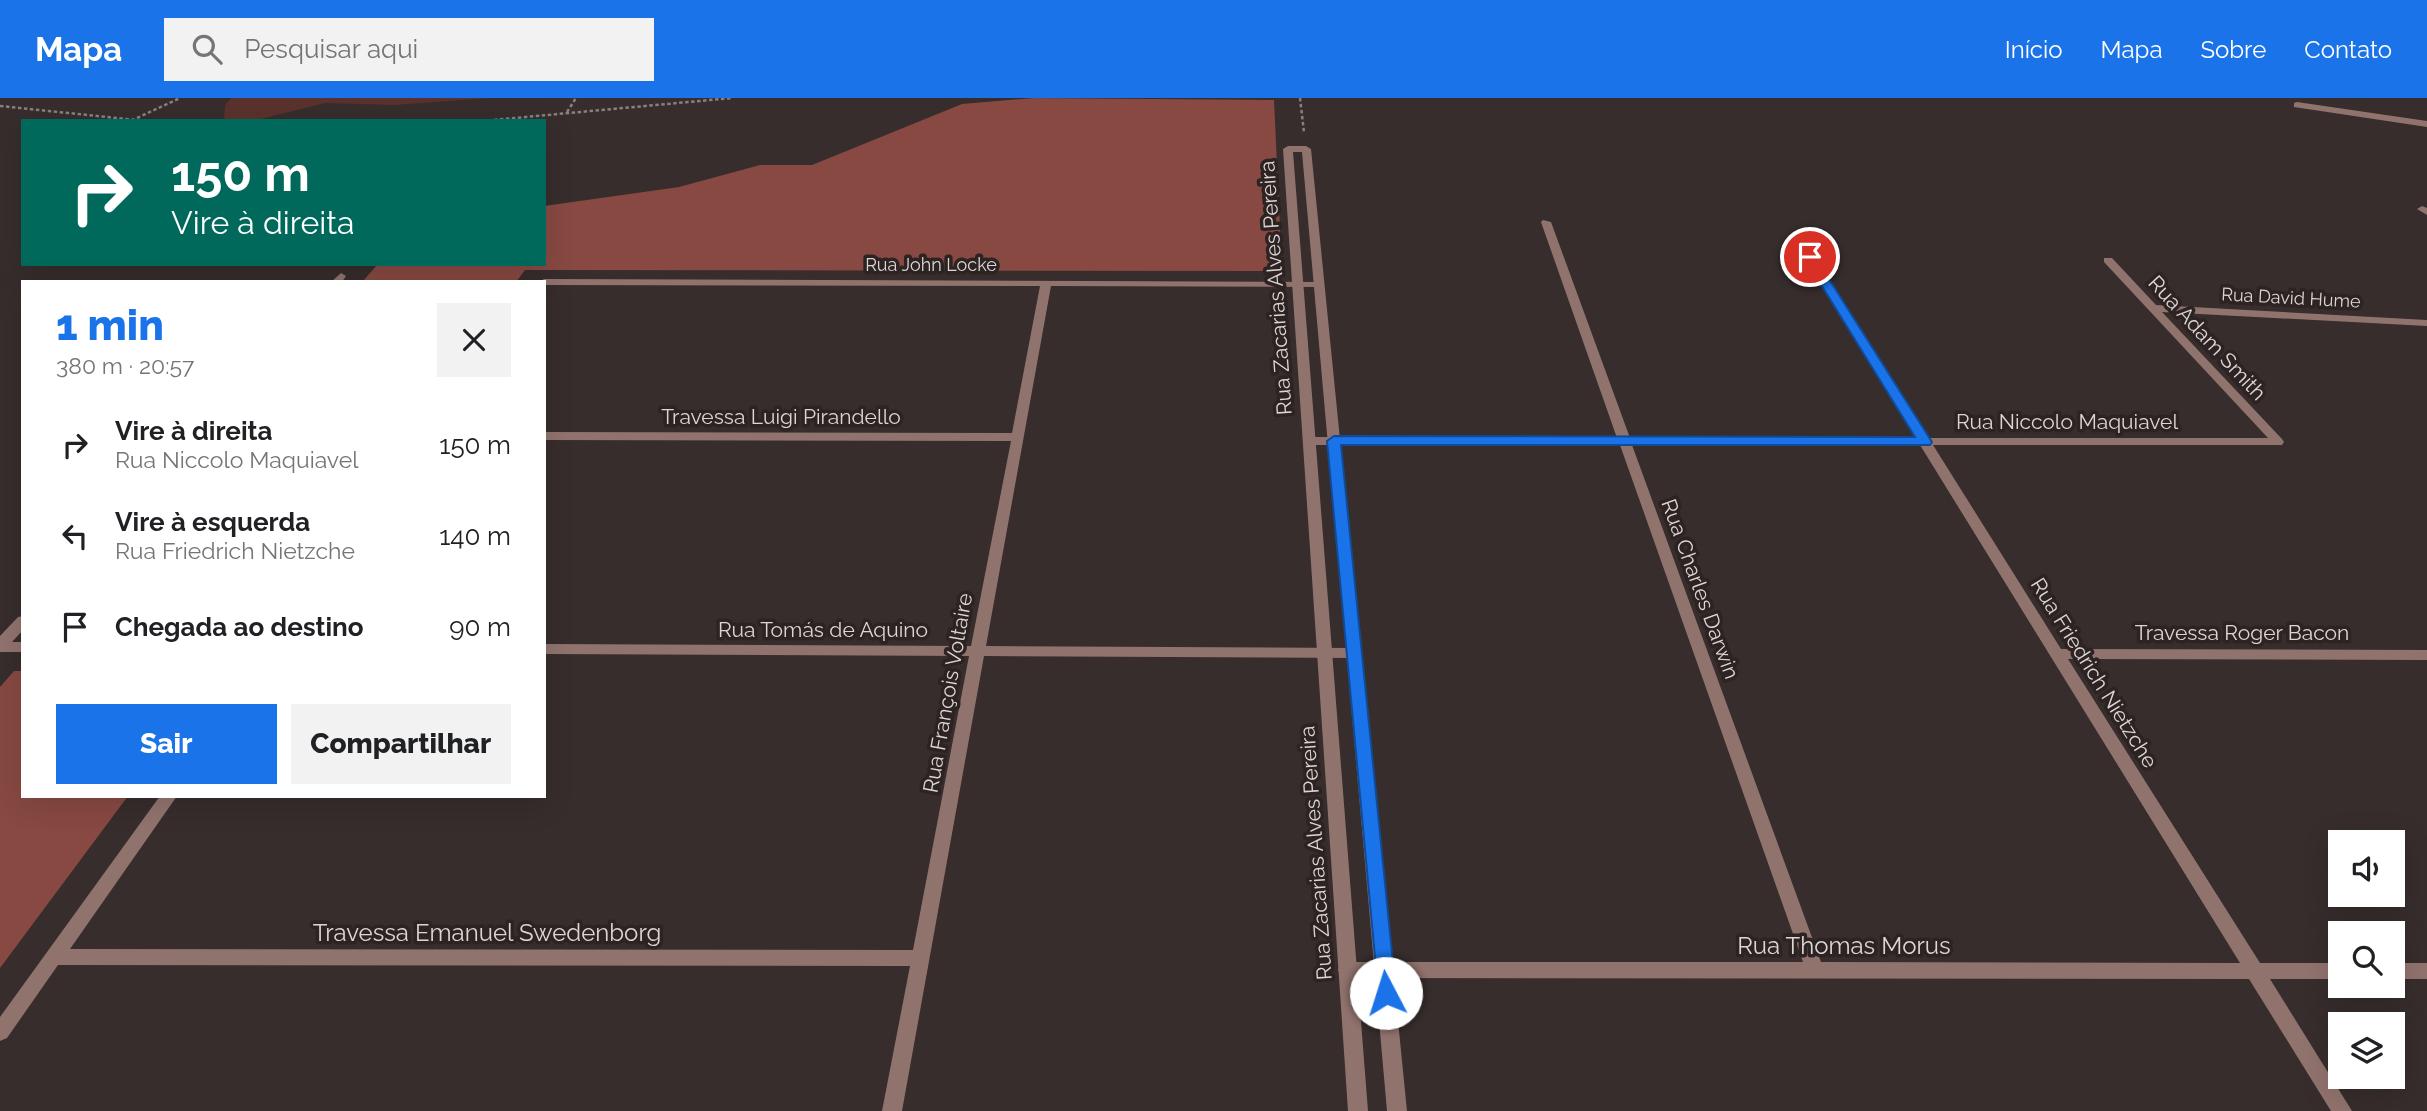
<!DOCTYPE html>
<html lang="pt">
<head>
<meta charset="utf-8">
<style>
  :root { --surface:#fff; --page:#f2f2f2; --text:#202124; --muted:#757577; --accent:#1a73e8 }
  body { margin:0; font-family:Raleway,sans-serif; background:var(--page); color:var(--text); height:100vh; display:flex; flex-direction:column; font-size:26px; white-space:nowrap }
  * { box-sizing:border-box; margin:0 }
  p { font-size:23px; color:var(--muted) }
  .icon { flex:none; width:38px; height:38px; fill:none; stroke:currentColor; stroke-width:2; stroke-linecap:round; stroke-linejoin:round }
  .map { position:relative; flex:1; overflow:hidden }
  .drawer { position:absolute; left:21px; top:182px; width:525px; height:518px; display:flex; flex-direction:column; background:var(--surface); border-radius:0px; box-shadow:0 7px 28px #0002 }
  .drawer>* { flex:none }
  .top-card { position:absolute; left:21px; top:21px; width:525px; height:147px; border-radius:0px; box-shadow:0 7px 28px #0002; background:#00695c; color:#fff; overflow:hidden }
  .tools { position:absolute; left:2328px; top:732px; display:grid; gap:14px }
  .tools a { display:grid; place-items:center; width:77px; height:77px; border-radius:0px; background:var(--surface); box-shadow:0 7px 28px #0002; font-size:35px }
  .pin { position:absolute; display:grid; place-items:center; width:60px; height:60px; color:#fff; margin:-30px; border:4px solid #fff; border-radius:50%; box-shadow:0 2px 7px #0007 }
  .me { position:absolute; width:77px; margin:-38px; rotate:355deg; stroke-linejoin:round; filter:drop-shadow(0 0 5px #0008) }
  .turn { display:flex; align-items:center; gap:24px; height:147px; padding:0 35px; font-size:32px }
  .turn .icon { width:91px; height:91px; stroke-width:2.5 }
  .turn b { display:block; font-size:49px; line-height:60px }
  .round { display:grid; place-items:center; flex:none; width:74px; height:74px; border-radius:0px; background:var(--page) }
  .summary { display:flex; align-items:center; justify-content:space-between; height:119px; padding:0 35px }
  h1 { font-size:42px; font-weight:800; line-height:52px; color:var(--accent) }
  .cta { display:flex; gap:14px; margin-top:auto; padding:14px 35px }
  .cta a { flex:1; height:80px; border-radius:0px; background:var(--accent); color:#fff; font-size:28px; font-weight:800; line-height:80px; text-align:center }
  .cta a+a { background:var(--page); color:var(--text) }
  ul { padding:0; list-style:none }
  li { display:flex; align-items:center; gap:21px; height:91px; padding:0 35px }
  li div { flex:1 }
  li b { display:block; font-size:26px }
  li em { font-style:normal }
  header { display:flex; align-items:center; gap:42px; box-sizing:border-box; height:98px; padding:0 35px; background:var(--accent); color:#fff }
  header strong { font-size:33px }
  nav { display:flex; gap:38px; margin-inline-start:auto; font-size:24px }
  .search { width:490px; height:63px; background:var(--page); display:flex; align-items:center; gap:18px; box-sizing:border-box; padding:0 24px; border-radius:0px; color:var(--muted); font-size:26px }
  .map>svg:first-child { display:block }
  .green { fill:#5a322d }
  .forest { fill:#874942 }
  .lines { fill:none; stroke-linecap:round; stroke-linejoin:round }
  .path { stroke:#87807f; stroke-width:2.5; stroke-dasharray:3.5 2.5; stroke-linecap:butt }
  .minor { fill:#91736e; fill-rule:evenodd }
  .tertiary { fill:#91736e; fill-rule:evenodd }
  .route { fill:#1a73e8; stroke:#114b97; stroke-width:2 }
  .labels { text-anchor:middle; stroke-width:7; stroke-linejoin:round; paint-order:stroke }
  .far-street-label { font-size:18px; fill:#dbd5d4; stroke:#2c2322 }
  .street-label { font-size:21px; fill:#dbd5d4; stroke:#2c2322 }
  .near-street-label { font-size:24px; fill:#dbd5d4; stroke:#2c2322 }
</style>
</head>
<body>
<header>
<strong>Mapa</strong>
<div class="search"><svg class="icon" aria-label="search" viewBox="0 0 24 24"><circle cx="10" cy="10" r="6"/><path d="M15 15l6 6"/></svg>Pesquisar aqui</div>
<nav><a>Início</a><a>Mapa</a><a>Sobre</a><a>Contato</a></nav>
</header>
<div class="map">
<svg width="2427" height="1013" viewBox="0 0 2427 1013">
  <rect width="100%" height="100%" fill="#362d2c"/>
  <path class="green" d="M231 0H490L394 7 325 5 253 23 224 21 225 7Z"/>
  <g class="forest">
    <path d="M1034 0 1274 2 1282 173 525 172 516 184H362L378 166H544V108L679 89 760 67H812L962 6Z"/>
    <path d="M14 573H23V698H128L0 870V589Z"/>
  </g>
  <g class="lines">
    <g class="path">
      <path d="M1300 0 1304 34"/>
      <path d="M0 8 146 23"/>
      <path d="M567 14 576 0"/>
      <path d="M137 20 180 0"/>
      <path d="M482 23 732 0"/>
    </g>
    <g class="minor">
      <path d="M2297 4 2427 23V29L2294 9V5Z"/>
      <path d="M2422 108 2427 110V117L2417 111Z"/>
      <path d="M1543 122 1551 124 1630 340H1916L1804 159 1809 156 1814 159 1928 340H2268L2104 164V160H2112L2156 207 2427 222V228L2162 214 2282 341 2284 344 2282 347H1933L2061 551 2427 552V562L2068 561 2260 865H2340V881H2270L2352 1013H2331L2249 881 1347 880 1341 878 1338 872 1341 866 1347 864H1803L1620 347H1309L1303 343 1309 339 1617 340 1541 124ZM1632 347H1920L2240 865 1821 864Z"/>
      <path d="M341 175 346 178 342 184H331Z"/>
      <path d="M544 181 1323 184 1324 186 1319 189 1051 188 986 548 1353 550 1358 551 1360 555 1358 559 1353 560 984 558 902 1013H882L910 868 58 867 7 940 0 943V919L160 698H177L70 851 913 852 969 558 544 556V546L971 548 1011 343 544 342V334L1012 335 1040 188 544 187V184H539Z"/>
      <path d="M23 518V532L12 544H23V554H0V538L18 519Z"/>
      <rect x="2392" y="865" width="35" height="16"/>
    </g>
    <path class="tertiary" d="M1288 48H1306L1311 51 1407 1013H1387L1302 54H1293L1368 1013H1348L1283 51Z"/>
  </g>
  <path class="route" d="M1810 155 1815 159 1932 344 1930 347H1341L1396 895 1393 902 1386 905 1379 902 1327 343 1334 338 1915 339 1804 159Z"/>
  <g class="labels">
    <g class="far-street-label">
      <text x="931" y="173">Rua John Locke</text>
      <text transform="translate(2291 200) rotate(3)" y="6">Rua David Hume</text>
    </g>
    <g class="street-label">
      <text transform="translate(1276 190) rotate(-94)" y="7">Rua Zacarias Alves Pereira</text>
      <text transform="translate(2207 240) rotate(47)" y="7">Rua Adam Smith</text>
      <text x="781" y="326">Travessa Luigi Pirandello</text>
      <text x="2067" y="331">Rua Niccolo Maquiavel</text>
      <text transform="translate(1700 491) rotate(70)" y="7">Rua Charles Darwin</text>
      <text x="823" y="539">Rua Tomás de Aquino</text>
      <text x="2242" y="542">Travessa Roger Bacon</text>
      <text transform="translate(2094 575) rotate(58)" y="7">Rua Friedrich Nietzche</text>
      <text transform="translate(948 595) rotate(-80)" y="7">Rua François Voltaire</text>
      <text transform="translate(1316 755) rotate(-94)" y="7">Rua Zacarias Alves Pereira</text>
    </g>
    <g class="near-street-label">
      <text x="487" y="843">Travessa Emanuel Swedenborg</text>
      <text x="1844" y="856">Rua Thomas Morus</text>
    </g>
  </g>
</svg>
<div class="tools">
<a><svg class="icon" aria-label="sound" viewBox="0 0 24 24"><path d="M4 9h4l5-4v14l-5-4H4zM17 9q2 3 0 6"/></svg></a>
<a><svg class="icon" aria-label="search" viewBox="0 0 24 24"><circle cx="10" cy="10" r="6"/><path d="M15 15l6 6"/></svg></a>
<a><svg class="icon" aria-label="layers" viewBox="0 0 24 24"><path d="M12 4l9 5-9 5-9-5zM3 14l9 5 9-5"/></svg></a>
</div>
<div class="pin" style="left:1810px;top:159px;background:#d93025"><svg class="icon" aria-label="arrive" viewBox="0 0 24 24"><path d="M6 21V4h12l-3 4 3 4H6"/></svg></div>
<svg class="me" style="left:1386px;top:895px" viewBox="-20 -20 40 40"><circle r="19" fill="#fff"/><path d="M0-13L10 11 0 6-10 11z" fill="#1a73e8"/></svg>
<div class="top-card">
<div class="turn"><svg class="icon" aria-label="right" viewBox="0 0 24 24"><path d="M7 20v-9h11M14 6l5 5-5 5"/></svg><div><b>150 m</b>Vire à direita</div></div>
</div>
<section class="drawer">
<div class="summary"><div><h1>1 min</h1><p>380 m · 20:57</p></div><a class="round"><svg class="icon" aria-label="close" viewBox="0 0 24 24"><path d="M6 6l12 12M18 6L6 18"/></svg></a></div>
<ul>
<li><svg class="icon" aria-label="right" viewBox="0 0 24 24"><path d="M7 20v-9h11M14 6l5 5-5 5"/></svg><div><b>Vire à direita</b><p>Rua Niccolo Maquiavel</p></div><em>150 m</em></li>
<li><svg class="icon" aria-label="left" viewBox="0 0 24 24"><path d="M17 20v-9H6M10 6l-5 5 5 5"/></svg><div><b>Vire à esquerda</b><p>Rua Friedrich Nietzche</p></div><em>140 m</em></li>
<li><svg class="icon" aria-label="arrive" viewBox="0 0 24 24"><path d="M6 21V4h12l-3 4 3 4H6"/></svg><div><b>Chegada ao destino</b></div><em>90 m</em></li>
</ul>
<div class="cta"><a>Sair</a><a>Compartilhar</a></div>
</section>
</div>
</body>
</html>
